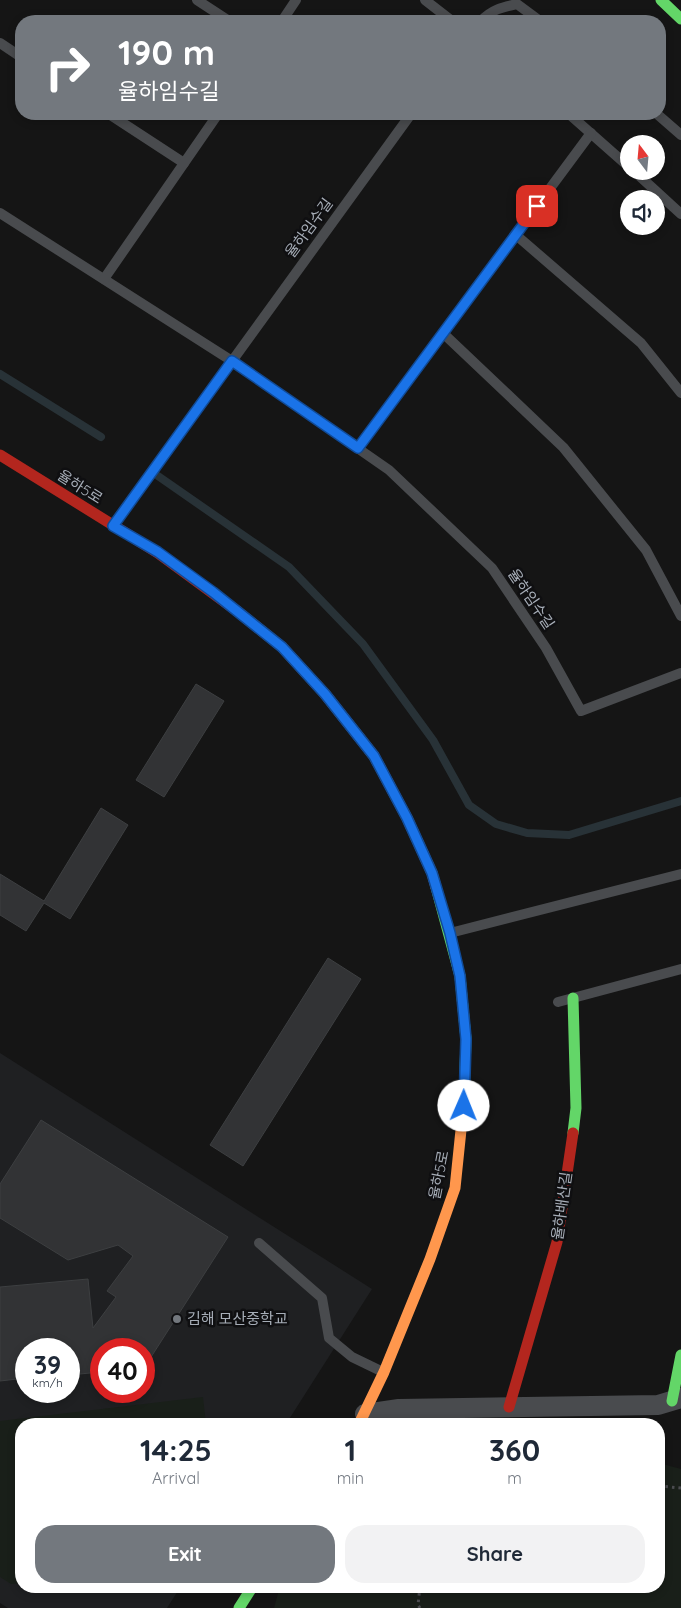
<!DOCTYPE html>
<html lang="en">
<head>
<meta charset="utf-8">
<style>
  :root { --surface:#fff; --page:#f2f2f3; --text:#1f2937; --muted:#747a83; --accent:#73787e }
  body { margin:0; font-family:Quicksand,"Noto Sans KR",sans-serif; background:var(--page); color:var(--text); height:100vh; display:flex; flex-direction:column; font-size:19px; white-space:nowrap }
  * { box-sizing:border-box; margin:0 }
  p { font-size:16px; color:var(--muted) }
  .icon { flex:none; width:28px; height:28px; fill:none; stroke:currentColor; stroke-width:2; stroke-linecap:round; stroke-linejoin:round }
  .map { position:relative; flex:1; overflow:hidden }
  .panel { position:absolute; left:15px; top:1418px; width:650px; height:175px; display:flex; flex-direction:column; background:var(--surface); border-radius:20px; box-shadow:0 2px 8px #0003 }
  .panel>* { flex:none }
  .guide { position:absolute; left:15px; top:15px; width:651px; height:105px; border-radius:20px; box-shadow:0 2px 8px #0003; background:#73787e; color:#fff; overflow:hidden }
  .needle { width:32px; rotate:344deg }
  .fabs { position:absolute; left:620px; top:135px; display:grid; gap:10px }
  .fabs a { display:grid; place-items:center; width:45px; height:45px; border-radius:50%; background:var(--surface); box-shadow:0 2px 8px #0003; font-size:25px }
  .speed { position:absolute; left:15px; top:1338px; display:flex; gap:10px; font-size:25px; font-weight:700; text-align:center }
  .speed>* { display:grid; place-content:center; width:65px; height:65px; border-radius:50%; background:var(--surface); box-shadow:0 2px 8px #0003; line-height:1 }
  .speed small { font-size:12px; font-weight:400 }
  .speed .limit { border:8px solid #d22; background:#fff; color:#111 }
  .pin { position:absolute; display:grid; place-items:center; width:42px; height:42px; color:#fff; margin:-21px; border-radius:10px; box-shadow:0 2px 8px #0006 }
  .me { position:absolute; width:55px; margin:-28px; rotate:1deg; stroke-linejoin:round; filter:drop-shadow(0 0 4px #0008) }
  .turn { display:flex; align-items:center; gap:18px; height:105px; padding:0 20px; font-size:22px }
  .turn .icon { width:65px; height:65px; stroke-width:2.5 }
  .turn b { display:block; font-size:35px; line-height:42px }
  .eta { display:flex; justify-content:space-evenly; align-items:center; height:85px; text-align:center }
  .eta b { font-size:30px; font-weight:700; line-height:35px }
  .primary-button { display:flex; gap:10px; margin-top:auto; padding:10px 20px }
  .primary-button a { flex:1; height:58px; border-radius:20px; background:var(--accent); color:#fff; font-size:20px; font-weight:700; line-height:58px; text-align:center }
  .primary-button a+a { background:var(--page); color:var(--text) }
  .map>svg:first-child { display:block }
  .built { fill:#1f2022; fill-rule:evenodd }
  .green { fill:#191f19 }
  .lines { fill:none; stroke-linecap:round; stroke-linejoin:round }
  .stream { stroke:#283237; stroke-width:8 }
  .building { fill:#323335; stroke:#3d3f41 }
  .path { stroke:#4b4c50; stroke-width:3; stroke-dasharray:2.5 4; stroke-linecap:butt }
  .lane { stroke:#494b4e; stroke-width:10 }
  .street { stroke:#494b4e; stroke-width:20 }
  .fast { stroke:#63d668; stroke-width:11 }
  .slow { stroke:#ff974d; stroke-width:11 }
  .jam { stroke:#b3261e; stroke-width:11 }
  .route-casing { stroke:#114b97; stroke-width:12 }
  .route { stroke:#1a73e8; stroke-width:9 }
  .poi-dot { fill:#73787e; stroke:#0f0f11; stroke-width:2 }
  .labels { text-anchor:middle; stroke-width:5; stroke-linejoin:round; paint-order:stroke }
  .street-label { font-size:15px; fill:#a6adb7; stroke:#0f0f11 }
  .poi-label { font-size:15px; fill:#a6adb7; stroke:#0f0f11; text-anchor:start }
</style>
</head>
<body>
<div class="map">
<svg width="681" height="1608" viewBox="0 0 681 1608">
  <rect width="100%" height="100%" fill="#151515"/>
  <path class="built" d="M0 1053 372 1289 286 1424H21V1586H181L167 1608H8L0 1603ZM26 1349H69V1391H26ZM101 1349H144V1391H101Z"/>
  <g class="green">
    <path d="M203 1397 206 1424H21V1583L11 1584 0 1577V1421Z"/>
    <path d="M659 1463 681 1469V1608H274L280 1586H659Z"/>
  </g>
  <g class="lines">
    <g class="stream">
      <path d="M0 374 101 437"/>
      <path d="M158 476 289 567 363 644 433 740 469 805 496 824 527 833 569 835 681 801"/>
    </g>
  </g>
  <g class="building">
    <path d="M196 684 224 701 164 797 136 780Z"/>
    <path d="M101 808 128 825 70 919 44 903 26 931 0 915V874L44 901Z"/>
    <path d="M328 958 361 979 243 1166 210 1145Z"/>
    <path d="M41 1120 228 1237 144 1368V1349H101V1372L69 1375V1349H26V1378L0 1381V1287L88 1279 93 1328 116 1297 107 1291 133 1256 118 1245 68 1260 0 1218V1184Z"/>
  </g>
  <g class="lines">
    <g class="path">
      <path d="M659 1486 681 1488"/>
      <path d="M420 1608 418 1605 420 1586"/>
    </g>
    <g class="lane">
      <path d="M197 0 229 21"/>
      <path d="M425 0 452 21"/>
      <path d="M282 21 296 0"/>
      <path d="M481 21C491 10 502 7 517 4L540 21"/>
      <path d="M0 43 21 57"/>
      <path d="M109 114 184 163"/>
      <path d="M569 114 629 167"/>
      <path d="M657 114 681 135"/>
      <path d="M634 171 681 214"/>
      <path d="M0 213 232 361 389 470 492 568 546 648 581 711 681 673"/>
      <path d="M516 235 641 343 681 393"/>
      <path d="M104 279 218 114"/>
      <path d="M443 333 563 447 646 550 681 616"/>
      <path d="M358 448 591 133"/>
      <path d="M114 524 411 114"/>
      <path d="M450 933 681 874"/>
      <path d="M558 1002 681 969"/>
      <path d="M259 1243 322 1298 329 1338 352 1357 383 1372"/>
    </g>
    <path class="street" d="M365 1414 399 1409 658 1405 681 1398"/>
    <g class="fast">
      <path d="M661 0 681 19"/>
      <path d="M436 887 460 976 466 1039 464 1101"/>
      <path d="M573 1133 576 1108 573 998"/>
      <path d="M672 1401 681 1355"/>
      <path d="M239 1608 253 1586"/>
    </g>
    <g class="slow">
      <path d="M237 611 282 647 325 694 374 756 407 818 432 873 436 887"/>
      <path d="M359 1424 384 1372 430 1259 455 1188 464 1101"/>
    </g>
    <g class="jam">
      <path d="M0 455 158 553 237 611"/>
      <path d="M509 1407 557 1242 573 1133"/>
    </g>
  </g>
  <g class="lines">
    <defs>
      <path id="route" d="M464 1106 466 1039 460 976 450 933 432 873 407 818 374 756 325 694 282 647 213 592 158 552 113 526 232 361 358 448 537 206"/>
    </defs>
    <use href="#route" class="route-casing"/>
    <use href="#route" class="route"/>
  </g>
  <circle class="poi-dot" cx="177" cy="1319" r="5"/>
  <g class="labels">
    <g class="street-label">
      <text transform="translate(309 228) rotate(-54)" y="5">율하임수길</text>
      <text transform="translate(80 487) rotate(32)" y="5">율하5로</text>
      <text transform="translate(531 599) rotate(56)" y="5">율하임수길</text>
      <text transform="translate(439 1175) rotate(-79)" y="5">율하5로</text>
      <text transform="translate(562 1206) rotate(-82)" y="5">율하배산길</text>
    </g>
    <g class="poi-label">
      <text x="187" y="1324">김해 모산중학교</text>
    </g>
  </g>
</svg>
<div class="fabs">
<a><svg class="needle" viewBox="-14 -14 28 28"><path d="M0-13l5 13h-10z" fill="#e53935"/><path d="M0 13l5-13h-10z" fill="#747a83"/></svg></a>
<a><svg class="icon" aria-label="sound" viewBox="0 0 24 24"><path d="M4 9h4l5-4v14l-5-4H4zM17 9q2 3 0 6"/></svg></a>
</div>
<div class="speed"><div>39<small>km/h</small></div><div class="limit">40</div></div>
<div class="pin" style="left:537px;top:206px;background:#d93025"><svg class="icon" aria-label="arrive" viewBox="0 0 24 24"><path d="M6 21V4h12l-3 4 3 4H6"/></svg></div>
<svg class="me" style="left:464px;top:1106px" viewBox="-20 -20 40 40"><circle r="19" fill="#fff"/><path d="M0-13L10 11 0 6-10 11z" fill="#1a73e8"/></svg>
<div class="guide">
<div class="turn"><svg class="icon" aria-label="right" viewBox="0 0 24 24"><path d="M7 20v-9h11M14 6l5 5-5 5"/></svg><div><b>190 m</b>율하임수길</div></div>
</div>
<section class="panel">
<div class="eta">
<div><b>14:25</b><p>Arrival</p></div>
<div><b>1</b><p>min</p></div>
<div><b>360</b><p>m</p></div>
</div>
<div class="primary-button"><a>Exit</a><a>Share</a></div>
</section>
</div>
</body>
</html>
